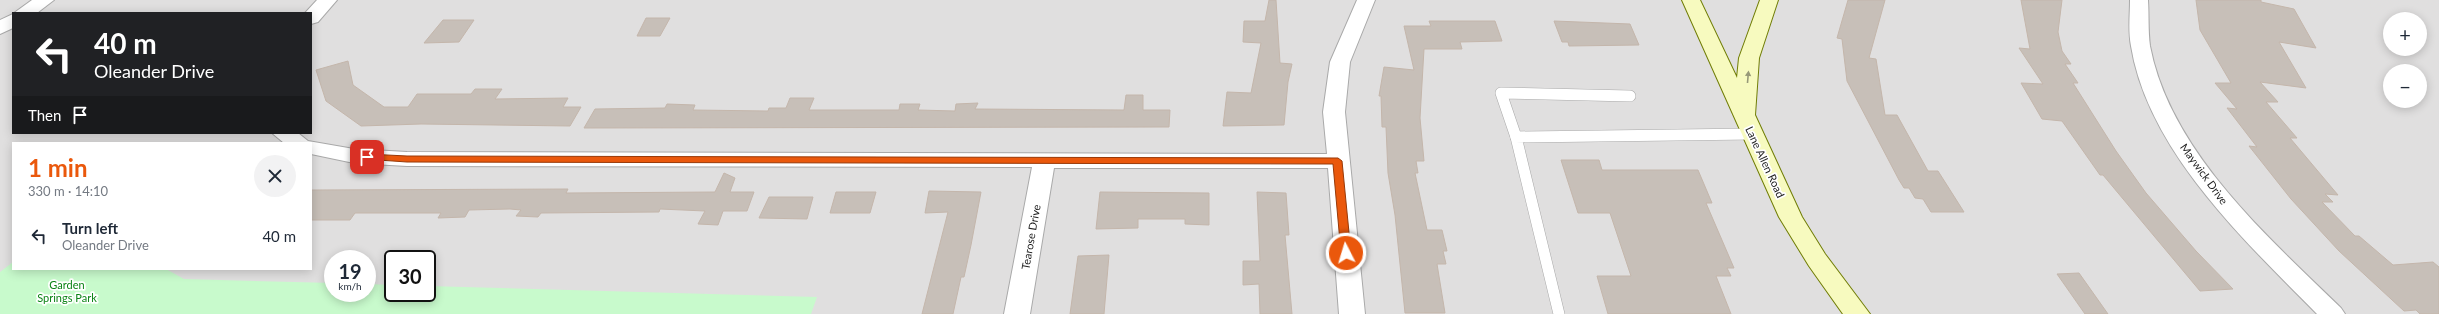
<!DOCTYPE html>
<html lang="en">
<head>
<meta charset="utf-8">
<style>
  :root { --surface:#fff; --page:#f2f2f3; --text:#1f2937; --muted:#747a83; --accent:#ea580c }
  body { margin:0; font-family:Lato,sans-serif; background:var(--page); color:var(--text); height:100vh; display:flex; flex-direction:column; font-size:15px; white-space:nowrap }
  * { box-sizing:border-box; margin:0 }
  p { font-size:13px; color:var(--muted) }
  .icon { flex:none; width:22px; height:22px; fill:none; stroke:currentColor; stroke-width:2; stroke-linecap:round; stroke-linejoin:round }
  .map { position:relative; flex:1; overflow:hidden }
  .sheet { position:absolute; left:12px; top:142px; width:300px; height:128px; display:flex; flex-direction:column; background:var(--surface); border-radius:0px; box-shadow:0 2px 10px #0003 }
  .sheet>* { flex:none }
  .guide { position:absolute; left:12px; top:12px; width:300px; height:122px; border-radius:0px; box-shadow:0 2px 10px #0003; background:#202124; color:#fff; overflow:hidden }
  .tools { position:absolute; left:2383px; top:12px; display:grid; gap:8px }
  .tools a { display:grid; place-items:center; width:44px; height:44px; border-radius:50%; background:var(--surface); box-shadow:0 2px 10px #0003; font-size:20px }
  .speed { position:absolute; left:324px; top:250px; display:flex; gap:8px; font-size:20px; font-weight:700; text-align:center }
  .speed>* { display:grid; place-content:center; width:52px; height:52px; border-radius:50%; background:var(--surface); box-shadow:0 2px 10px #0003; line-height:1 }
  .speed small { font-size:10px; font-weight:400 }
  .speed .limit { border:2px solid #111; border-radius:6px; background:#fff; color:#111 }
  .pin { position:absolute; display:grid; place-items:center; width:34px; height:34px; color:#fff; margin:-17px; border-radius:8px; box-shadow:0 2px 6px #0006 }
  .me { position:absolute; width:44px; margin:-22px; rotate:355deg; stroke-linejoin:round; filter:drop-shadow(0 0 3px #0008) }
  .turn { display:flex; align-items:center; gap:14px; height:84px; padding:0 16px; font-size:18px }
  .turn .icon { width:52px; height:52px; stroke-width:2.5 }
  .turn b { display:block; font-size:28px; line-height:34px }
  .then { display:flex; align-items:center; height:38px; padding:0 16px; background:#0003; gap:8px; font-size:15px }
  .round { display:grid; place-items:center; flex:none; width:42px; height:42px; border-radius:21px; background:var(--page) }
  .overview { display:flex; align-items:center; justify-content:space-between; height:68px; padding:0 16px }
  h1 { font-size:24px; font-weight:700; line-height:30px; color:var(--accent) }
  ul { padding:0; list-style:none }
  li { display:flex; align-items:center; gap:12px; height:52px; padding:0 16px }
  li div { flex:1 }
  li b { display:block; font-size:15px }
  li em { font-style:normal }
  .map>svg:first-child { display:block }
  .residential { fill:#e0dfdf; fill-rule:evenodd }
  .park { fill:#c8facc }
  .building { fill:#c7bfb8; stroke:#c4b6ab }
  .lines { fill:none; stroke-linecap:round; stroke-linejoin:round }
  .service-casing { stroke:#a9a9a9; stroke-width:12 }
  .minor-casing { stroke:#a9a9a9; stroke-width:2 }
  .secondary-casing { stroke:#707d05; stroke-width:2 }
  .service { stroke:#fff; stroke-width:11 }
  .minor { fill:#fff; fill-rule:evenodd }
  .secondary { fill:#f7fabf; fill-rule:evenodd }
  .oneway { fill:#979978 }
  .route { fill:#ea580c; stroke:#983908 }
  .labels { text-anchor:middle; stroke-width:3.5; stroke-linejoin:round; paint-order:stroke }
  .street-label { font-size:11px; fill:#222; stroke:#fff }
  .park-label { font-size:11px; fill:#0c8416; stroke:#fff }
</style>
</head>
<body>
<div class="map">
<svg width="2439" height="314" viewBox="0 0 2439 314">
  <rect width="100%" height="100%" fill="#f2efe9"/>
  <path class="residential" d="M0 0H2439V314H0ZM13 13H311V133H13ZM2390 19H2420V49H2390ZM2390 71H2420V101H2390ZM13 143H311V269H13ZM333 259H367V293H333ZM393 259H427V293H393Z"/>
  <path class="park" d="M13 262V269H166L184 279 333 283V293H367V284L393 285V293H427V286L817 297 811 314H0V272Z"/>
  <g class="building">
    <path d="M1269 0H1276L1280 63 1292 64 1288 82 1284 125 1223 126 1227 92 1251 93 1261 43 1243 42 1244 21H1265Z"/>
    <path d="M1848 0H1885L1869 58 1876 59 1885 115H1897L1928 171H1938L1964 212H1931L1923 199 1915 198 1909 188H1904L1899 180 1847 81 1842 39 1837 38Z"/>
    <path d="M2021 0H2062L2058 32 2062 51 2071 64H2065L2078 83H2073L2116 151 2146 193 2196 251 2233 289 2200 291 2103 175H2100L2062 121 2042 119 2021 83 2043 84 2019 48 2030 49Z"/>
    <path d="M2196 0H2261V2L2294 9 2316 48 2279 42 2306 88 2260 82 2278 102H2266L2297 138H2290L2338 195 2325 194 2333 202H2322L2355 236H2359L2393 265 2433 262 2439 267V314H2420L2416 310 2404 311 2339 251 2291 199 2249 146 2257 147 2227 108 2237 109 2215 83H2231L2200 30Z"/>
    <path d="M670 18 660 36H637L646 18Z"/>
    <path d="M443 20H474L459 42 424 43Z"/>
    <path d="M1429 21H1495L1502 41 1460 42 1462 49H1424L1420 118 1424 161H1416L1418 173H1415L1427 230H1442L1447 251H1443L1446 264H1437L1445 313H1405L1395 215 1388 173 1386 127H1382L1381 96H1379L1384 67 1414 70 1404 26H1431Z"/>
    <path d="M1554 21 1630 24 1639 45 1569 46 1568 42H1562Z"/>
    <path d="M348 61 353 85 384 107H408L417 94H471L475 89H502L495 99 568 98 563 107H581L570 126 421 124 361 126 326 101 316 70Z"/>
    <path d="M1126 95H1143V110H1170L1169 127 584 128 595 109 665 108 667 104 695 105 693 110 768 111 769 108H786L790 98H814L809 110H899L900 104H920L918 110 955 111 956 104 978 103 975 109 1124 110Z"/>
    <path d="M1561 160H1599L1602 170H1698L1712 203H1706L1734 268H1727L1731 276H1716L1731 314H1608L1597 276H1631L1610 213H1578Z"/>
    <path d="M724 173 735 178 730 192H754L747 211H723L718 225 698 224 705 211 660 209 659 212 541 213 538 217 516 216 521 210 510 209 469 210 465 217 438 218 441 213H355L350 220H311V190L568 189 566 193 715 192Z"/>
    <path d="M929 191 981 192 971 245 964 277H961L953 314H922L948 212 925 213Z"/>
    <path d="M836 192H876L870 213H830Z"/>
    <path d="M1100 192 1209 193V225L1185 224V219H1138V228L1096 229Z"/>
    <path d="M1257 192 1286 193 1289 235H1285L1292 314H1260L1259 284 1243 285V261H1260Z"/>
    <path d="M769 197H813L807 219 759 218Z"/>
    <path d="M1109 255 1104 314H1070L1078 256Z"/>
    <path d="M2079 273 2108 314H2085L2057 274Z"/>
  </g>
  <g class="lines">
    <defs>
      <g id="service">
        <path d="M1516 137 1501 93 1630 96"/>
        <path d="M1559 314 1516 137 1752 134"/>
      </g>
      <g id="minor">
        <path d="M32 0H54L37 13H14Z"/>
        <path d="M317 0H337L318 22 311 24V13H305Z"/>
        <path d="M1357 0H1375L1350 62 1345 112 1365 314H1339L1328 168H1054L1030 314H1004L1032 167 407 166 354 163 311 154V143H284L272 133H298L308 141 354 149 407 152 1327 154 1323 112 1330 62Z"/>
        <path d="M2130 0H2148C2149 15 2148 31 2150 46 2170 151 2267 236 2341 308L2345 314H2317C2245 241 2148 151 2131 46 2128 31 2130 15 2130 0Z"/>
        <path d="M13 14V28L0 34V20Z"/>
      </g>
      <path id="secondary" d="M1682 0H1700L1737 78 1739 58 1760 0H1778L1759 58 1755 115 1802 217 1825 254 1870 314H1843L1809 266 1779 217Z"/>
    </defs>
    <use href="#service" class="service-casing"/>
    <use href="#minor" class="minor-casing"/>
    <use href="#secondary" class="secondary-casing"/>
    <use href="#service" class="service"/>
    <use href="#minor" class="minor"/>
    <use href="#secondary" class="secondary"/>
  </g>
  <defs><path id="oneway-solid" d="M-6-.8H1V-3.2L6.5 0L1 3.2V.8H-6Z"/></defs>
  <use class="oneway" href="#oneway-solid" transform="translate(1748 77) rotate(-85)"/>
  <path class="route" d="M367 154 407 156 1338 158 1342 161 1351 253 1346 256 1341 253 1333 164 407 162 364 159 362 157Z"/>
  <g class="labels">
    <g class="street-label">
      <text transform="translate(1765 162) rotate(65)" y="4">Lane Allen Road</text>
      <text transform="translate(2204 174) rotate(54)" y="4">Maywick Drive</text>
      <text transform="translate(1031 237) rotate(-80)" y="4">Tearose Drive</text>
    </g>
    <g class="park-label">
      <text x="67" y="289">Garden<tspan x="67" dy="13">Springs Park</tspan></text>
    </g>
  </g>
</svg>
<div class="tools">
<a>+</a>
<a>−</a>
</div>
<div class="speed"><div>19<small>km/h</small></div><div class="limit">30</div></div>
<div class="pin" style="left:367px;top:157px;background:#d93025"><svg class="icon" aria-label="arrive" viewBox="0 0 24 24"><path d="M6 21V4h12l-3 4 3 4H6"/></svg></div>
<svg class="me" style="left:1346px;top:253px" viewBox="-20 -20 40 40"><circle r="17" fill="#ea580c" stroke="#fff" stroke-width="3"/><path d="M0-11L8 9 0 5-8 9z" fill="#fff"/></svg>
<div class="guide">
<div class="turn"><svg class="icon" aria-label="left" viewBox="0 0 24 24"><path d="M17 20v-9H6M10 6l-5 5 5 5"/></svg><div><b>40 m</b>Oleander Drive</div></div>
<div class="then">Then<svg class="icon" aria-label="arrive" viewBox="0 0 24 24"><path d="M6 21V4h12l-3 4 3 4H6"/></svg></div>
</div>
<section class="sheet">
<div class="overview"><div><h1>1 min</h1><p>330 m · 14:10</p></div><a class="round"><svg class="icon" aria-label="close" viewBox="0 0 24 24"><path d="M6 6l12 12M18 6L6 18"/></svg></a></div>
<ul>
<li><svg class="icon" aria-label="left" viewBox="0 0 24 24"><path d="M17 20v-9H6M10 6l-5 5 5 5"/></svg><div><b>Turn left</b><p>Oleander Drive</p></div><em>40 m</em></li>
</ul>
</section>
</div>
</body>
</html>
